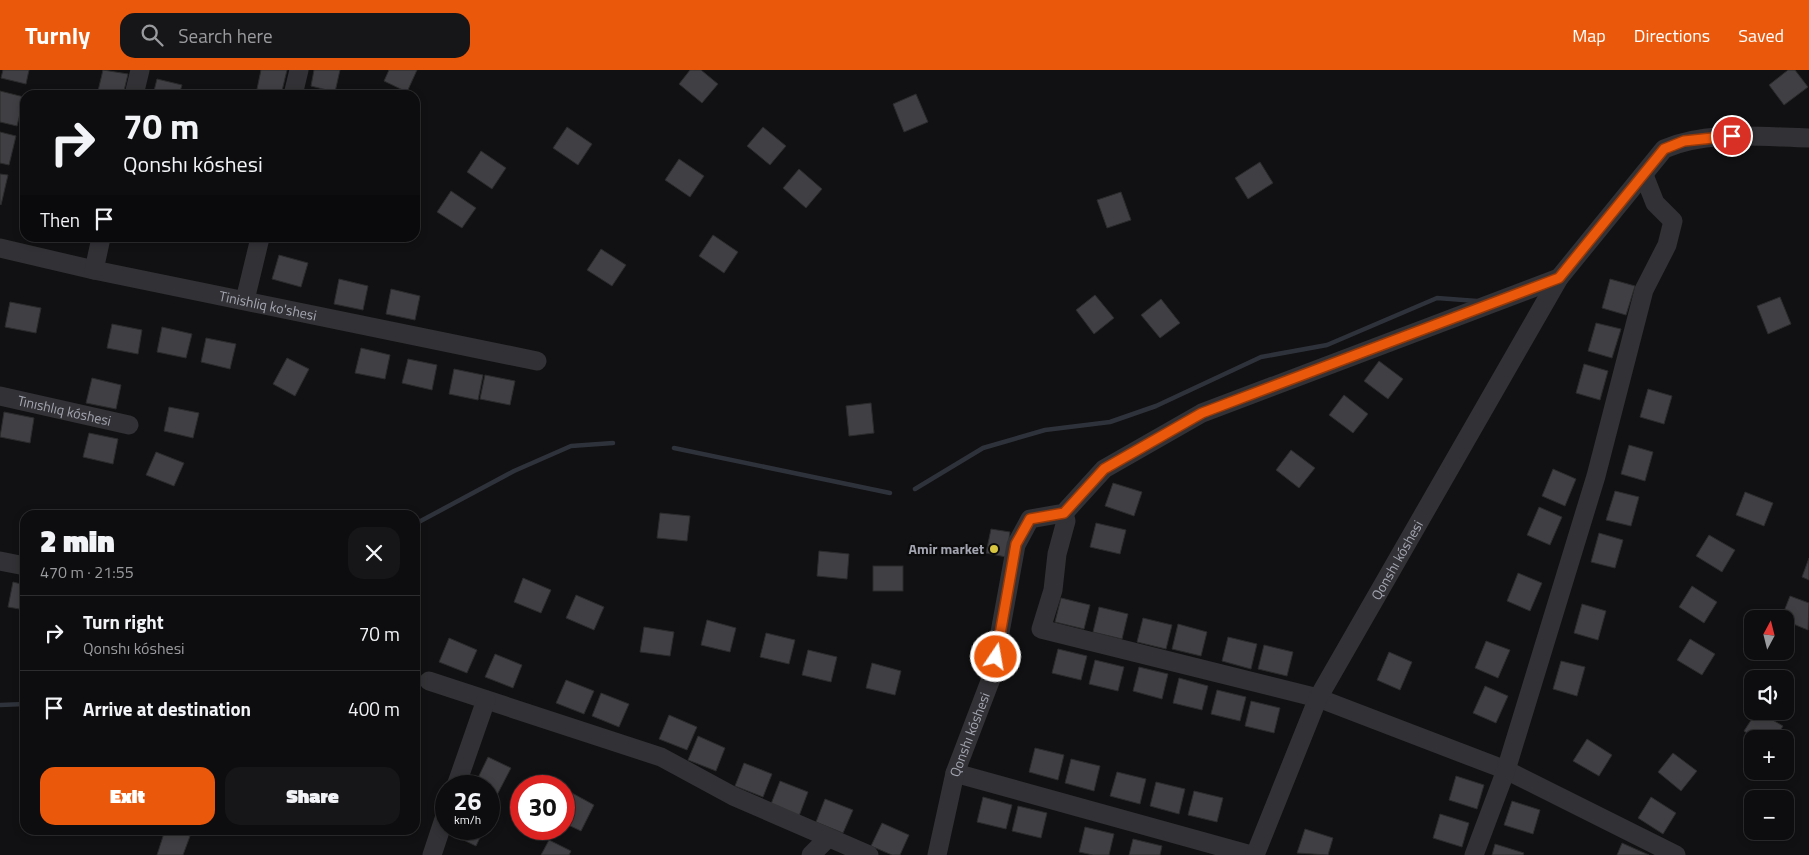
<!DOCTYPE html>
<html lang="en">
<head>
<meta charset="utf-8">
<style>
  :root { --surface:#0d0c0e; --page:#161517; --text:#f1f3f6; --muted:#9a9b9e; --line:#2d2c2e; --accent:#ea580c }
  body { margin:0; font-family:"Titillium Web",sans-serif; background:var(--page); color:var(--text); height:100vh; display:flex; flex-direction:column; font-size:19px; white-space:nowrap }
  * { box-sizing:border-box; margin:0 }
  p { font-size:16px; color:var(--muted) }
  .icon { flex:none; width:28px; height:28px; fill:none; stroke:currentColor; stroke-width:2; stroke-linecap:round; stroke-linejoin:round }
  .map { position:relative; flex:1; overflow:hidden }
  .drawer { position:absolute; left:20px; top:440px; width:400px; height:325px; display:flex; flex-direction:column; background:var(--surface); border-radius:15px; box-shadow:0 2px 8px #0003,0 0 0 1px var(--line) }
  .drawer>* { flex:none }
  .hud { position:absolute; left:20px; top:20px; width:400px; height:152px; border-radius:15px; box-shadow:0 2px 8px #0003,0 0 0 1px var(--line); background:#0d0c0e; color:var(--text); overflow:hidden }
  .needle { width:32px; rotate:7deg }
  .controls { position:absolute; left:1744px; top:540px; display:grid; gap:10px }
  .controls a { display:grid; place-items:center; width:50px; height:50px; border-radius:10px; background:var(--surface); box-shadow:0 2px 8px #0003,0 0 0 1px var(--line); font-size:25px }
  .speed { position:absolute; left:435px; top:705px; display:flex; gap:10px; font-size:25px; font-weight:700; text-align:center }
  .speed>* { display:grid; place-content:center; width:65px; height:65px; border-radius:50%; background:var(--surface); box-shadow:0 2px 8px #0003,0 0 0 1px var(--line); line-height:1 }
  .speed small { font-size:12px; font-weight:400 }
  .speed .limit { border:8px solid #d22; background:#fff; color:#111 }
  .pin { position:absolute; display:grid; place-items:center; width:42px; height:42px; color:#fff; margin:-21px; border:2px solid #fff; border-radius:50%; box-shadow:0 1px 5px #0007 }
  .me { position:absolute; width:55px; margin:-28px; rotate:12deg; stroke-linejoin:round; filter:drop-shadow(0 0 4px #0008) }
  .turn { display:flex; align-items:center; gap:18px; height:105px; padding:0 20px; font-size:22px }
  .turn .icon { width:65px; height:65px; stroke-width:2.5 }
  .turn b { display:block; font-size:35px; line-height:42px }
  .then { display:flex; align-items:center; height:48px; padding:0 20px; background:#0003; gap:10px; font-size:19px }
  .round { display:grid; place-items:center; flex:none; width:52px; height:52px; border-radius:15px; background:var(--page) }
  .summary { display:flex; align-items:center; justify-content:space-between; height:85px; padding:0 20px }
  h1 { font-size:30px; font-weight:800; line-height:38px }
  .cta { display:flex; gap:10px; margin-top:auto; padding:10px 20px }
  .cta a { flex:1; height:58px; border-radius:15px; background:var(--accent); color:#fff; font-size:20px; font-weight:800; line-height:58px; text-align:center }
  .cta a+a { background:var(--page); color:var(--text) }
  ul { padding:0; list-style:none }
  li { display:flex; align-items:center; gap:15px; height:75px; padding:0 20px; border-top:1px solid var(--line) }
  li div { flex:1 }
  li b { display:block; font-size:19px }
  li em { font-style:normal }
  header { display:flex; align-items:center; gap:30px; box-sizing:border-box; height:70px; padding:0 25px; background:var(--accent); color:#fff }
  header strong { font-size:24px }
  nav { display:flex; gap:28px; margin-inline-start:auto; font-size:18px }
  .search { width:350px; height:45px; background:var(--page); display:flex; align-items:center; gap:12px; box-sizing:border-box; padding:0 18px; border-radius:15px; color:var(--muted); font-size:19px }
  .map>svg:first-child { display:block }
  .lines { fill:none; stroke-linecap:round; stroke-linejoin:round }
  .stream { stroke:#2e323a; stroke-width:4.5 }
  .building { fill:#404044; stroke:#2b2b2d }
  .minor { stroke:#323236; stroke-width:19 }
  .route-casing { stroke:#983908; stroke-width:12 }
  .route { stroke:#ea580c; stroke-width:9 }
  .poi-dot { fill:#d9c640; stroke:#0c0b0c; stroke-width:2 }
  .labels { text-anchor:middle; stroke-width:4.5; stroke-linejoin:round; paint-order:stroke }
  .street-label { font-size:14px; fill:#a3a5b1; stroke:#0c0b0c }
  .poi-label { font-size:14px; font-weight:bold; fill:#a3a5b1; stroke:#0c0b0c; text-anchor:end }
</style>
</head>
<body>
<header>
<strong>Turnly</strong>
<div class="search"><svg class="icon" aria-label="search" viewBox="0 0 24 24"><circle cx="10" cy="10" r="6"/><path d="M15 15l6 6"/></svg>Search here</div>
<nav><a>Map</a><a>Directions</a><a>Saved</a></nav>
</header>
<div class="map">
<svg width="1809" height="785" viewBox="0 0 1809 785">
  <rect width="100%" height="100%" fill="#111012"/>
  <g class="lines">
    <g class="stream">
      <path d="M674 378 890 423"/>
      <path d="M915 419 983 378 1045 360 1110 352 1156 336 1261 287 1327 275 1437 228 1477 231"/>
      <path d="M415 454 514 401 571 376 613 373"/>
      <path d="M0 635 25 634"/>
    </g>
  </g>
  <g class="building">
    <path d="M3 0H29L26 14 1 8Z"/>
    <path d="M103 0 128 4 123 25H97Z"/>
    <path d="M261 0H287L281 25 257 19Z"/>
    <path d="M314 0H340L335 22 311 16Z"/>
    <path d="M389 0H417L407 22 384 11Z"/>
    <path d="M690 0H701L718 14 702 33 679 14Z"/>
    <path d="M1788 0H1795L1808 17 1784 35 1769 15Z"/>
    <path d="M157 9 182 15 179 25H153Z"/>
    <path d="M0 21 24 27 17 56 0 52Z"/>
    <path d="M916 24 928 52 904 62 893 34Z"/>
    <path d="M567 57 592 74 578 95 553 78Z"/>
    <path d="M763 57 786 76 770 95 747 76Z"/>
    <path d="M0 62 16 66 9 95 0 93Z"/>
    <path d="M481 81 506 98 492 119 467 102Z"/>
    <path d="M679 89 704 106 690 127 665 110Z"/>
    <path d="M1260 92 1273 113 1248 129 1235 108Z"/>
    <path d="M799 99 822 119 806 138 783 118Z"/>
    <path d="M0 104 8 105 1 135 0 134Z"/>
    <path d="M451 121 476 138 462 158 437 142Z"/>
    <path d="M1121 122 1131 150 1107 158 1097 130Z"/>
    <path d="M713 165 738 182 724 203 699 186Z"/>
    <path d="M601 179 626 195 612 216 587 200Z"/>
    <path d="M279 185 308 193 301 217 272 209Z"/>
    <path d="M339 209 368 216 363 240 334 234Z"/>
    <path d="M1610 209 1635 216 1626 245 1602 238Z"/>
    <path d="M391 219 420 226 415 250 386 244Z"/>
    <path d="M1095 225 1114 248 1094 264 1076 240Z"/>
    <path d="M1780 227 1791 254 1768 264 1757 236Z"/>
    <path d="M1161 229 1180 253 1160 268 1141 245Z"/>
    <path d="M10 232 41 238 36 263 5 257Z"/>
    <path d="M1596 253 1621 259 1612 288 1588 281Z"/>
    <path d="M112 254 142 260 138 284 107 278Z"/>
    <path d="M162 257 192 264 186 288 157 282Z"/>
    <path d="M206 268 236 274 230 299 201 292Z"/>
    <path d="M361 278 390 285 385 309 355 303Z"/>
    <path d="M287 288 309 299 295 326 273 314Z"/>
    <path d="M408 289 437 295 432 320 402 313Z"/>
    <path d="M1379 291 1403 309 1388 329 1364 311Z"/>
    <path d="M1584 294 1608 301 1600 330 1576 323Z"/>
    <path d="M454 299 483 305 478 330 449 324Z"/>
    <path d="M485 305 515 311 510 335 480 329Z"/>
    <path d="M92 308 121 315 116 339 86 333Z"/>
    <path d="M1648 319 1672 326 1664 354 1640 347Z"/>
    <path d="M1344 325 1368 344 1353 363 1329 345Z"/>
    <path d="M871 333 874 363 849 366 846 336Z"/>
    <path d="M169 337 199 343 193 368 164 361Z"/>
    <path d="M4 342 34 348 30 373 0 367Z"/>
    <path d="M89 363 118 369 113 394 83 387Z"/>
    <path d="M1629 375 1653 382 1645 411 1621 404Z"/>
    <path d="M1291 380 1315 398 1299 418 1276 400Z"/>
    <path d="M156 382 184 393 174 416 146 405Z"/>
    <path d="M1553 399 1576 409 1565 436 1542 426Z"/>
    <path d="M1113 413 1142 422 1134 446 1105 436Z"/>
    <path d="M1615 421 1639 427 1631 456 1606 450Z"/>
    <path d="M1745 422 1773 433 1764 456 1736 445Z"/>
    <path d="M1539 437 1562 447 1550 475 1527 465Z"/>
    <path d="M660 443 690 446 687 471 657 468Z"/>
    <path d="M1096 453 1126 460 1120 484 1090 477Z"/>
    <path d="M991 459 1010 462 1006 487 986 483Z"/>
    <path d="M1599 463 1623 470 1615 498 1591 492Z"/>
    <path d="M1709 465 1735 480 1722 502 1696 486Z"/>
    <path d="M819 481 849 484 847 509 817 506Z"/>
    <path d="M1809 488V510L1802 507Z"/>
    <rect x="873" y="496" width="30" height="25"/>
    <path d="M1518 503 1542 513 1530 541 1507 531Z"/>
    <path d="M523 508 551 520 541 543 514 532Z"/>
    <path d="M13 512 25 515V540L8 537Z"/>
    <path d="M1692 516 1717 532 1704 553 1679 537Z"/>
    <path d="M576 525 604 537 594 560 566 548Z"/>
    <path d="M1790 526 1809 533 1808 560 1781 549Z"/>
    <path d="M1061 528 1090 535 1084 559 1055 552Z"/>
    <path d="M1582 534 1606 541 1598 570 1574 563Z"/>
    <path d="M1099 537 1128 544 1122 569 1093 562Z"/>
    <path d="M1143 548 1172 555 1166 579 1137 572Z"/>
    <path d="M707 550 736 558 730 582 701 575Z"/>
    <path d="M1178 554 1207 562 1201 586 1172 579Z"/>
    <path d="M644 557 674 562 670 586 640 582Z"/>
    <path d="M766 563 795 570 789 594 760 587Z"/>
    <path d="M1228 567 1257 574 1251 599 1222 591Z"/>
    <path d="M449 568 477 580 467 603 439 592Z"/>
    <path d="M1690 569 1715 584 1702 605 1677 590Z"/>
    <path d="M1486 571 1510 580 1498 608 1475 598Z"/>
    <path d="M1264 575 1293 582 1287 606 1258 599Z"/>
    <path d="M1058 579 1087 586 1081 610 1052 603Z"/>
    <path d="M808 580 837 587 831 612 802 605Z"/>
    <path d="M1389 582 1412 592 1400 620 1377 610Z"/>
    <path d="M495 584 522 595 513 618 485 607Z"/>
    <path d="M1095 590 1124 597 1118 621 1089 614Z"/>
    <path d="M1561 591 1585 597 1577 626 1553 619Z"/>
    <path d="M872 593 901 601 895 625 866 618Z"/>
    <path d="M1139 597 1168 604 1162 629 1133 621Z"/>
    <path d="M1179 608 1208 616 1202 640 1173 633Z"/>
    <path d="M566 610 594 621 584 644 556 633Z"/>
    <path d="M1485 616 1508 626 1496 653 1473 643Z"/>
    <path d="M1217 620 1246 627 1240 651 1211 644Z"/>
    <path d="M601 623 629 634 619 657 592 646Z"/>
    <path d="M1251 631 1280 638 1274 663 1245 656Z"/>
    <path d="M1757 641 1783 656 1775 669H1756L1744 661Z"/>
    <path d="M669 645 697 657 687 680 659 669Z"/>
    <path d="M698 666 725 678 716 701 688 690Z"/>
    <path d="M1587 669 1612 685 1599 706 1573 691Z"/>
    <path d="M1035 678 1064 685 1058 710 1029 702Z"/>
    <path d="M1673 683 1697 701 1681 721 1658 702Z"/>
    <path d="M488 687 511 698 497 725 489 721V716L475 714Z"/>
    <path d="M1071 689 1100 696 1094 721 1065 713Z"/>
    <path d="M744 693 772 704 763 727 735 716Z"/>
    <path d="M1117 702 1146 709 1140 734 1110 726Z"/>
    <path d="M1456 706 1484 715 1477 739 1449 730Z"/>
    <path d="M780 711 808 722 799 746 771 734Z"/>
    <path d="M1156 712 1185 719 1179 744 1150 736Z"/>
    <path d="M1194 721 1223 728 1217 752 1188 745Z"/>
    <path d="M572 723 594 735 581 761 564 753V739Z"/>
    <path d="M983 727 1012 735 1006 759 977 752Z"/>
    <path d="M1651 727 1676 743 1663 764 1638 748Z"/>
    <path d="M825 729 853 740 843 763 816 752Z"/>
    <path d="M1512 731 1540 740 1533 764 1504 755Z"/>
    <path d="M1018 736 1047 743 1041 768 1012 761Z"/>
    <path d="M1440 744 1469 753 1462 777 1433 768Z"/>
    <path d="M882 753 909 765 900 785H892L871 776Z"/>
    <path d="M1085 757 1114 764 1109 785H1093L1079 782Z"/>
    <path d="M456 759H484L476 776 453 765Z"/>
    <path d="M1305 759 1333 768 1328 785 1297 783Z"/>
    <path d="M165 760 190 766 183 785H157Z"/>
    <path d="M1133 769 1162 776 1160 785H1129Z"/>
    <path d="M549 770 571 781 569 785H541Z"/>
    <path d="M1622 773 1649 785H1617Z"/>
    <path d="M1495 774 1524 783 1523 785H1492Z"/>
  </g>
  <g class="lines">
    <g class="minor">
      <path d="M134 25 140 0"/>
      <path d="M293 25 299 0"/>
      <path id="s1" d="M0 178 94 200 537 291"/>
      <path d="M94 200 101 168"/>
      <path d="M245 230 260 168"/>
      <path id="s2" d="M0 326 129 355"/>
      <path d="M1064 443 1066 451 1057 484 1053 520 1041 559 1318 628 1506 700 1676 785"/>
      <path d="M0 491 25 496"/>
      <path d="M429 611 661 687 733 726 869 785"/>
      <path d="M955 703 1251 785"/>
      <path d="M456 716 486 630"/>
      <path d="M432 785 446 743"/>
      <path d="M811 785 828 768"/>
      <path id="s3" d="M937 785 955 703 992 606 1016 475 1030 449 1064 443 1104 399 1202 343 1559 208"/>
      <path id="s4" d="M1255 785 1318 628 1559 208 1664 79C1708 60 1761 67 1809 68"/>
      <path d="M1474 785 1506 700 1596 406 1644 220 1667 175 1673 151 1655 133 1644 105"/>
    </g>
  </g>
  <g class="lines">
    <defs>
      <path id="route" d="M996 587 1016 474 1030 449 1064 443 1104 399 1202 343 1559 208 1664 79 1684 71 1732 66"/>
    </defs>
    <use href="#route" class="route-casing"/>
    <use href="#route" class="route"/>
  </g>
  <circle class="poi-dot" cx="994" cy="479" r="5"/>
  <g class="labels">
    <g class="street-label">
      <text dy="5" stroke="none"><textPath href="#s1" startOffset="274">Tinishliq ko'shesi</textPath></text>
      <text dy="5" stroke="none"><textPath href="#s2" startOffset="66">Tınıshlıq kóshesi</textPath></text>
      <text dy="5" stroke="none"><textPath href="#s4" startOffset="328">Qonshı kóshesi</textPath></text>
      <text dy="5" stroke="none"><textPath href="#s3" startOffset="125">Qonshı kóshesi</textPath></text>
    </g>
    <g class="poi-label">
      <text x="984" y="484">Amir market</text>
    </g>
  </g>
</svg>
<div class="controls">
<a><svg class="needle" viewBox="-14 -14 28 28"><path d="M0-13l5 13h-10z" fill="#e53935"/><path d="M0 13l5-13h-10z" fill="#9a9b9e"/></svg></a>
<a><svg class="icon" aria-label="sound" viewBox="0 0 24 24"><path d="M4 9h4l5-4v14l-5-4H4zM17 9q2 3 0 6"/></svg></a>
<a>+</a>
<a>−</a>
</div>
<div class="speed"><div>26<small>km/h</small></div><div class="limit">30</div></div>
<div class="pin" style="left:1732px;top:66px;background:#d93025"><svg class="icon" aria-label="arrive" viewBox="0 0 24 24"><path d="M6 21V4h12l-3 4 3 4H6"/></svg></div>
<svg class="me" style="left:996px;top:587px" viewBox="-20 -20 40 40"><circle r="17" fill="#ea580c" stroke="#fff" stroke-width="3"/><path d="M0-11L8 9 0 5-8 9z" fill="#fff"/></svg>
<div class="hud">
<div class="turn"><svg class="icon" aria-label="right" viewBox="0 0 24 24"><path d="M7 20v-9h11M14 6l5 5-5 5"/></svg><div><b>70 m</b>Qonshı kóshesi</div></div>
<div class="then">Then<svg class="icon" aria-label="arrive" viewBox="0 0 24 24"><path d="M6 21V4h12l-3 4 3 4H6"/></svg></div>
</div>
<section class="drawer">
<div class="summary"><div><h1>2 min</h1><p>470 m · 21:55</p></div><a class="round"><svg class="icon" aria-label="close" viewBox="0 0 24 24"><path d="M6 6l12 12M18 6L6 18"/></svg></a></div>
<ul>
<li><svg class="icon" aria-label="right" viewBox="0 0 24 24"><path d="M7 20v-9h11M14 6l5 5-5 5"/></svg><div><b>Turn right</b><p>Qonshı kóshesi</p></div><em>70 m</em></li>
<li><svg class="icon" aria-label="arrive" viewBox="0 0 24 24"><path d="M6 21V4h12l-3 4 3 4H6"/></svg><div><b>Arrive at destination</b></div><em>400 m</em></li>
</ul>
<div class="cta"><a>Exit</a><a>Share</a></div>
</section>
</div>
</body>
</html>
